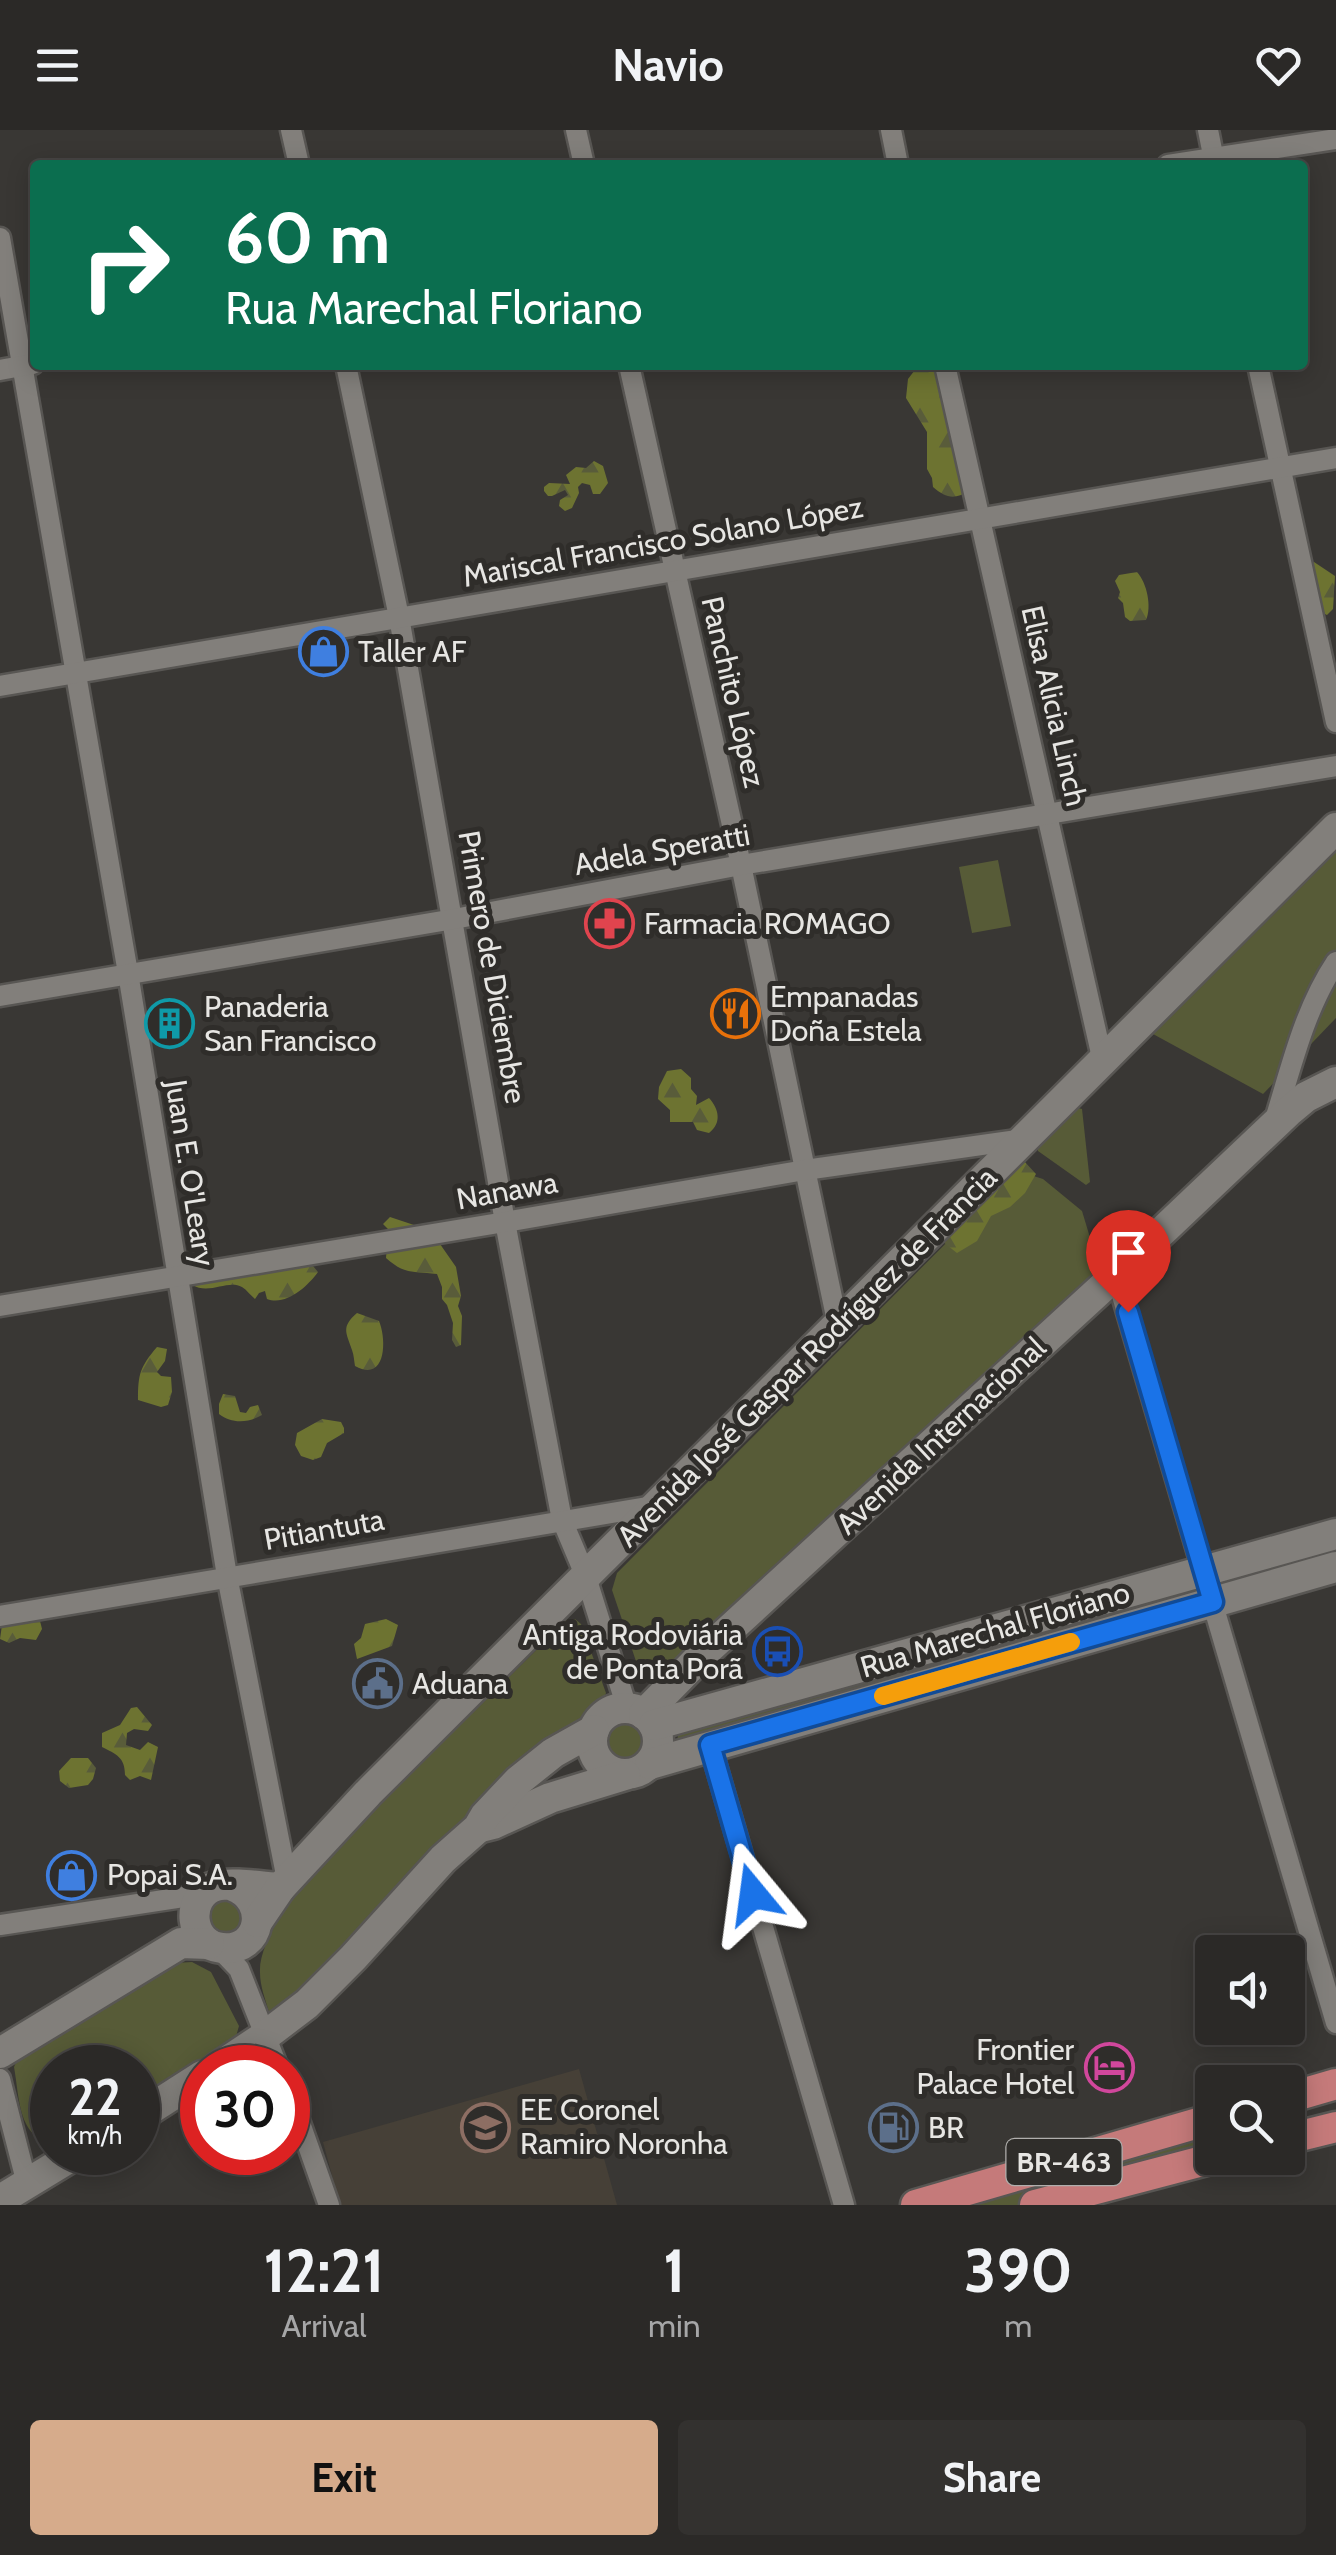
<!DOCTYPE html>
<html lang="en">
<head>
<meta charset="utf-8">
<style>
  :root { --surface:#2b2927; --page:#33312f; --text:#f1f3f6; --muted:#a6a6a7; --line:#474544; --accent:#d6ab8b }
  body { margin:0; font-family:Cabin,sans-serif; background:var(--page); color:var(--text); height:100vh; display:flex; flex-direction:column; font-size:38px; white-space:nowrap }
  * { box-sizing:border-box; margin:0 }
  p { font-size:32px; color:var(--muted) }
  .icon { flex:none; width:55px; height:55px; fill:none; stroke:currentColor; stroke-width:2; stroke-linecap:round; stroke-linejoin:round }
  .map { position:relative; height:2075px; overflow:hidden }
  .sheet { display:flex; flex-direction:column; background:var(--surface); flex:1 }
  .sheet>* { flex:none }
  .banner { position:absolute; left:30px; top:30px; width:1278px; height:210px; border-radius:10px; box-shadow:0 5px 25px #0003,0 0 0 2px var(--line); background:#0b6e4f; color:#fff; overflow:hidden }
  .fabs { position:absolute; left:1195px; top:1805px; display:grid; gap:20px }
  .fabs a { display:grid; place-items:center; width:110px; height:110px; border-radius:10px; background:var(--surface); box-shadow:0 5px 25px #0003,0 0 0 2px var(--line); font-size:50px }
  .speed { position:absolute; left:30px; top:1915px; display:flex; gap:20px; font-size:50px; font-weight:700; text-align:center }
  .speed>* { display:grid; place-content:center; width:130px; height:130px; border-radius:50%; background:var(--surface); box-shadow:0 5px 25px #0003,0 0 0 2px var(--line); line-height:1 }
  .speed small { font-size:25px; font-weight:400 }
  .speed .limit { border:15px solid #d22; background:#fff; color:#111 }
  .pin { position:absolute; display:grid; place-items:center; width:85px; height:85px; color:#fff; margin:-102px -42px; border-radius:50% 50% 50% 0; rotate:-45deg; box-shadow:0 0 10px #0007 }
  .pin .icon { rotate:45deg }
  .me { position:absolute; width:110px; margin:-55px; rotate:344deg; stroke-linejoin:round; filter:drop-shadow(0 0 8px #0008) }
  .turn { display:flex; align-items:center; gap:35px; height:210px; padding:0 30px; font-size:45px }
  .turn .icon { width:130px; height:130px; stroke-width:2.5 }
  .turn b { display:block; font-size:70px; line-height:85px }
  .eta { display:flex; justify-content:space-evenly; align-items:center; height:170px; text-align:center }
  .eta b { font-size:60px; font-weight:700; line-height:70px }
  .cta { display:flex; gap:20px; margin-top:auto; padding:20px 30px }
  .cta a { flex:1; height:115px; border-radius:10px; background:var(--accent); color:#111; font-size:40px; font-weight:700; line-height:115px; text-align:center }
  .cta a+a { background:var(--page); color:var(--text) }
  header { display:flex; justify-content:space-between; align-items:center; height:130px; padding:0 30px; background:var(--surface); font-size:45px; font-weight:700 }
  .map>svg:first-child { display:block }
  .built { fill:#464037 }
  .green { fill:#575b37 }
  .forest { fill:url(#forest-firs) }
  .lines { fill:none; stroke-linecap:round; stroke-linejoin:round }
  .street-casing { stroke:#585653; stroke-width:25 }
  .secondary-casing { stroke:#585653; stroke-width:35 }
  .primary-casing { stroke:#585653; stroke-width:35 }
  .street { stroke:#827f7b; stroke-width:20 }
  .secondary { stroke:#827f7b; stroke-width:30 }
  .primary { stroke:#c57a7a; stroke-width:30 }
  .route-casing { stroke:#114b97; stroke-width:25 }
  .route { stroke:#1a73e8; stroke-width:18 }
  .slow { stroke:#f59e0b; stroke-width:18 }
  .labels { text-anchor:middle; stroke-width:10; stroke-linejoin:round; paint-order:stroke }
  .shield { fill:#2f2d2a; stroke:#b0aeac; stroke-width:2.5 }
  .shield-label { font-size:28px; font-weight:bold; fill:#e7e6e3 }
  .street-label { font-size:30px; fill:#e7e6e3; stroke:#2f2d2a }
  .poi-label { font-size:30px; fill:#e7e6e3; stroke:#2f2d2a; text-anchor:start }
</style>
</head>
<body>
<header><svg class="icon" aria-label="menu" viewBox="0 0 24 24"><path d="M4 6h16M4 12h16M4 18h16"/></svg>Navio<svg class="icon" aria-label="heart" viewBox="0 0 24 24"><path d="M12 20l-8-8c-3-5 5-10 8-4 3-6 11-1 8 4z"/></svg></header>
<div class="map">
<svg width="1336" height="2075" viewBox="0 0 1336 2075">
  <defs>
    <pattern id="forest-firs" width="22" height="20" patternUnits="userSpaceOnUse" patternTransform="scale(2.5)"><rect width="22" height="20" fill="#6d7331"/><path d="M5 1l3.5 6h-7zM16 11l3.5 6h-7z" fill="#595c3a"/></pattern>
  </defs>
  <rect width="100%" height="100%" fill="#393734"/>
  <path class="built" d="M579 1939 617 2075H340L323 2012Z"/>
  <g class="green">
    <path d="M1336 722V888L1263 964 1153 904Z"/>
    <path d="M998 730 1011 796 972 803 959 737Z"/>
    <path d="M1078 978 1082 979 1090 1052 1086 1055 1038 1021V1017Z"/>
    <path d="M1024 1043 1043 1049 1082 1081 1098 1134 1096 1143 655 1549 641 1546 612 1460 617 1443 1009 1050Z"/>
    <path d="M1178 1463 1176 1471 682 1613 677 1610 679 1602Z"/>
    <path d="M575 1489 581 1494 606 1563 602 1573 537 1618 466 1688 284 1878 275 1883 269 1882C265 1869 260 1855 260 1843 258 1811 296 1762 315 1737L567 1490Z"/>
    <circle cx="624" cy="1613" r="22"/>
    <path d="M239 1769 245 1794 230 1806 212 1800 207 1781 214 1770Z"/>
    <path d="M192 1832 211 1842 239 1896 235 1910 138 1970V1938H52V2016C17 2003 20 1970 14 1937L18 1928 175 1833Z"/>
    <path d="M1212 1997V2023L1023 2075H933Z"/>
  </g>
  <g class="forest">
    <path d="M918 236 936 239 969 361C954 370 946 368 933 357L932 348 927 339V302L906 268 908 249Z"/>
    <path d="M594 331 603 336 608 353 600 364H593L590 355 582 353 578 357 579 363 572 378 565 381 559 376 560 370 568 365 565 360 552 366H548L544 361V357L549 353 570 354 566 345 576 337 586 338Z"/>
    <path d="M1314 432 1335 446 1333 479 1327 485 1298 471 1295 451 1307 435Z"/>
    <path d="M1137 442C1147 453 1152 477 1146 490L1130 491 1125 487 1123 473 1118 468 1120 462 1115 451 1119 445Z"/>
    <path d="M681 939 691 948V959L697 966 696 975 709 968C719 979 722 993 709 1003L697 1000 693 992H670V980L658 969 659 957 667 941Z"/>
    <path d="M1009 1026 1024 1031 1036 1044 1025 1063 1010 1077 991 1086 977 1111 957 1123 938 1108Z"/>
    <path d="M390 1087 423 1098 433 1104 456 1137 461 1166 458 1176 462 1186 461 1215 456 1217 452 1210 453 1193 447 1175 442 1169V1157L437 1144C413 1141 405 1145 386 1128L387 1115 396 1107 383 1094Z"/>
    <path d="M303 1132 313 1136 318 1142C307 1157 286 1176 267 1169L265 1161 259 1163 255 1169C250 1165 247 1160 242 1157 228 1149 210 1165 192 1155L196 1146Z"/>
    <path d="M357 1183 379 1191C387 1210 386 1253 355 1236 354 1231 354 1225 352 1220 346 1202 341 1197 357 1183Z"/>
    <path d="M157 1217 167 1219 165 1231 157 1242 161 1246 171 1247 172 1262 168 1275 161 1277 138 1270C138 1244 140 1237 157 1217Z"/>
    <path d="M223 1264 235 1266 240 1282 246 1283 250 1277 258 1275 262 1285C248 1293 232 1294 219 1284V1274Z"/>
    <path d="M322 1289 341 1292 344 1298V1303L327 1313 321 1327 313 1330 301 1326 295 1315 297 1303Z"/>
    <path d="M29 1486 40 1491 42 1499 36 1510 20 1508 9 1513 0 1509 2 1495Z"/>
    <path d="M386 1489 398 1495 392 1516 357 1529 354 1514 361 1508 365 1494Z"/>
    <path d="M137 1577 152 1595 148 1601 134 1599 127 1603 126 1615 140 1620 148 1612 158 1617 151 1650 140 1646 130 1650 125 1645C125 1627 116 1624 102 1617V1603L120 1595 131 1578Z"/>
    <path d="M71 1628H88L96 1638 93 1649 88 1655 69 1658 60 1651 59 1641Z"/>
  </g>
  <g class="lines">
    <defs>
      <g id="street">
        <path d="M291 0 299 35"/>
        <path d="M576 0 584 35"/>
        <path d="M891 0 898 35"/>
        <path d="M1208 0 1215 35"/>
        <path d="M1168 35 1336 9"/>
        <path d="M0 108 128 843 227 1446 287 1750"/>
        <path d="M346 235 399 487 505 1092 562 1390 586 1447 627 1578"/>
        <path d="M629 235 741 735 838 1196"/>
        <path d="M945 235 1103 932"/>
        <path d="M1258 235 1336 592"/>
        <path d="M0 240 33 234"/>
        <path d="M0 556 1336 328"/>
        <path d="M0 866 454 789 741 735 1336 636"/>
        <path d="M1274 993C1291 938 1304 880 1336 832"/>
        <path d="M1116 1145 1336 1893"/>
        <path d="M0 1176 505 1092 805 1040 1024 1009"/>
        <path d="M0 1486 659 1375"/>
        <path d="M710 1615 844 2075"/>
        <path d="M0 1795 203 1764"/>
        <path d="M219 1818 239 1839 278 1938"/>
        <path d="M0 1949 27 2054"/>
        <path d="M288 1959 329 2075"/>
      </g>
      <g id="secondary">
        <circle cx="625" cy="1611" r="33"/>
        <path d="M644 1584 705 1522 1116 1145 1288 982 1306 967 1336 952"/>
        <path d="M654 1595 1336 1404"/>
        <path d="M650 1634 1336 1437"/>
        <path d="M481 1697 493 1694 550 1668 625 1645"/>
        <path d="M233 1756C270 1770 262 1822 222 1818 189 1815 184 1766 216 1756 232 1752 263 1757 280 1758"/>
        <path d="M257 1792 280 1758 368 1663 1336 698"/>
        <path d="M0 1923 181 1813 209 1814"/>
        <path d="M217 1938 265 1906 307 1874 353 1828 443 1729 478 1698 485 1686 518 1651 553 1623 594 1600"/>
        <path d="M138 1987 202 1946"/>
        <path d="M0 2070 79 2022"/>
      </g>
      <g id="primary">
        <path d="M1288 1968 1336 1954"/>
        <path d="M1288 2009 1336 1997"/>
        <path d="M916 2075 1212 1989"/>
        <path d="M1035 2075 1214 2028"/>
      </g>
    </defs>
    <use href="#street" class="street-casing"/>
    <use href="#secondary" class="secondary-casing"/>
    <use href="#primary" class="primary-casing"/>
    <use href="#street" class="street"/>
    <use href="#secondary" class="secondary"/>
    <use href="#primary" class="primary"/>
  </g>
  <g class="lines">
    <defs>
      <path id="route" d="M753 1764 710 1615 1213 1472 1128 1182"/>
    </defs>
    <use href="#route" class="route-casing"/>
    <use href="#route" class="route"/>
    <path class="slow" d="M883 1566 1071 1512"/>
  </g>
  <defs>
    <symbol id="shop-ring" viewBox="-11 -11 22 22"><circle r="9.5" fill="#2f2d2a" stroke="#3f7fe0" stroke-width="1.5"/><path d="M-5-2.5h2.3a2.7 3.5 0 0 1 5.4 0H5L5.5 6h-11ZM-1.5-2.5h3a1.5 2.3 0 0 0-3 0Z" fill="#3f7fe0"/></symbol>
    <symbol id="pharmacy-ring" viewBox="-11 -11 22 22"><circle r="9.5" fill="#2f2d2a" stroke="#e0444e" stroke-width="1.5"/><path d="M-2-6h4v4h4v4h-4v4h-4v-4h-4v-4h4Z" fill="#e0444e"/></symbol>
    <symbol id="restaurant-ring" viewBox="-11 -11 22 22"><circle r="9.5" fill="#2f2d2a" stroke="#e8710a" stroke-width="1.5"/><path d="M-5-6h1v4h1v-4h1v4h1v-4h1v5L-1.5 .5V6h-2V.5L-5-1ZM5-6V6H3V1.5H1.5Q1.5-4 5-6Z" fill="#e8710a"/></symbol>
    <symbol id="building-ring" viewBox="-11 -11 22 22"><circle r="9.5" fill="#2f2d2a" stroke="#0f9aa8" stroke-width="1.5"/><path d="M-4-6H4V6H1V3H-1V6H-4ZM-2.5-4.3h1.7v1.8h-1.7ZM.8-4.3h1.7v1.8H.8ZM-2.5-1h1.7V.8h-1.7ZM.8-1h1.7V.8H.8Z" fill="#0f9aa8"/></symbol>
    <symbol id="bus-ring" viewBox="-11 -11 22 22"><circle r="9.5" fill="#2f2d2a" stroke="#1a4fb4" stroke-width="1.5"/><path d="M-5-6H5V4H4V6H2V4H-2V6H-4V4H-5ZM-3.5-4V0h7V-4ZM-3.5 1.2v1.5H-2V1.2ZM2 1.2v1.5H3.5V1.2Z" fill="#1a4fb4"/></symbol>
    <symbol id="civic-ring" viewBox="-11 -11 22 22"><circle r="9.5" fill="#2f2d2a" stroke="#5c6f8a" stroke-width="1.5"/><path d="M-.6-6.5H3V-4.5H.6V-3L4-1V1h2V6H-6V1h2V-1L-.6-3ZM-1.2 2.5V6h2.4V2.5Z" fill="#5c6f8a"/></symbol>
    <symbol id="hotel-ring" viewBox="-11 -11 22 22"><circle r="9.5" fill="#2f2d2a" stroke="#d1479c" stroke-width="1.5"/><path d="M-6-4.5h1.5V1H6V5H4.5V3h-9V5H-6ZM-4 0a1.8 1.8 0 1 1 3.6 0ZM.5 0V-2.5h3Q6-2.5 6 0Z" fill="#d1479c"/></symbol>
    <symbol id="school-ring" viewBox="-11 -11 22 22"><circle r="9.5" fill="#2f2d2a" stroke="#8d6e63" stroke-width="1.5"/><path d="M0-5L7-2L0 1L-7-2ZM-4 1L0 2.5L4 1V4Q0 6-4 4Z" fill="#8d6e63"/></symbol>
    <symbol id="fuel-ring" viewBox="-11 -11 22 22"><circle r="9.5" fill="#2f2d2a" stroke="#5c6f8a" stroke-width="1.5"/><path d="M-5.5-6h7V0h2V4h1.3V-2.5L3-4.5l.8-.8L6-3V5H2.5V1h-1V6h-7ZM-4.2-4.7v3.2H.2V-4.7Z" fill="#5c6f8a"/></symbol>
  </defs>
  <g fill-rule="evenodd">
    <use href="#shop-ring" x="296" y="494" width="55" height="55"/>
    <use href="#pharmacy-ring" x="582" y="766" width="55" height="55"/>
    <use href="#restaurant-ring" x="708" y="856" width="55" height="55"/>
    <use href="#building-ring" x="142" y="866" width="55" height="55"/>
    <use href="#bus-ring" x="750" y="1494" width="55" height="55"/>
    <use href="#civic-ring" x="350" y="1526" width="55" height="55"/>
    <use href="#shop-ring" x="44" y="1718" width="55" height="55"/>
    <use href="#hotel-ring" x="1082" y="1910" width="55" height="55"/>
    <use href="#school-ring" x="458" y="1970" width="55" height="55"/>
    <use href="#fuel-ring" x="866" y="1970" width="55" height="55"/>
  </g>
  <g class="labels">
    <rect class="shield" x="1006.5" y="2009" width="115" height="46" rx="8"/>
    <g class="shield-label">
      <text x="1064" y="2042">BR-463</text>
    </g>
    <g class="street-label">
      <text transform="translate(663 412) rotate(-10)" y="10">Mariscal Francisco Solano López</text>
      <text transform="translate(733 562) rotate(77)" y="10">Panchito López</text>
      <text transform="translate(1054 576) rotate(77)" y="10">Elisa Alicia Linch</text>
      <text transform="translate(662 720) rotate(-10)" y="10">Adela Speratti</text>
      <text transform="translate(492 837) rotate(80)" y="10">Primero de Diciembre</text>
      <text transform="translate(190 1043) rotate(81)" y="10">Juan E. O'Leary</text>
      <text transform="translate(507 1061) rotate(-10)" y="10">Nanawa</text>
      <text transform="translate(807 1227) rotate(-45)" y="10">Avenida José Gaspar Rodríguez de Francia</text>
      <text transform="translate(941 1306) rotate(-43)" y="10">Avenida Internacional</text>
      <text transform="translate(324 1400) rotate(-10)" y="10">Pitiantuta</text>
      <text transform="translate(995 1500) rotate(-16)" y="10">Rua Marechal Floriano</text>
    </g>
    <g class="poi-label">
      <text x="358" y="532">Taller AF</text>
      <text x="644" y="804">Farmacia ROMAGO</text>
      <text x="770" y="877">Empanadas<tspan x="770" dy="34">Doña Estela</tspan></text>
      <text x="204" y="887">Panaderia<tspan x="204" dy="34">San Francisco</tspan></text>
      <text x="743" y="1515" text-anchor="end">Antiga Rodoviária<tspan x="743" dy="34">de Ponta Porã</tspan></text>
      <text x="412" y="1564">Aduana</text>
      <text x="107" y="1755">Popai S.A.</text>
      <text x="1074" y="1930" text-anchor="end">Frontier<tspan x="1074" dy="34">Palace Hotel</tspan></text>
      <text x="520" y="1990">EE Coronel<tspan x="520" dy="34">Ramiro Noronha</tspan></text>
      <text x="928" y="2008">BR</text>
    </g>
  </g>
</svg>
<div class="fabs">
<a><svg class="icon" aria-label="sound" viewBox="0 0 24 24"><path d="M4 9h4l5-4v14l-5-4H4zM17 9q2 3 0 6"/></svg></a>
<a><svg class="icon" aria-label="search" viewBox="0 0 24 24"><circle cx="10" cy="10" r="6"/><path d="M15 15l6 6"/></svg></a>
</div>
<div class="speed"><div>22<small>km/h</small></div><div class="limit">30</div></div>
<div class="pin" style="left:1128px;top:1182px;background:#d93025"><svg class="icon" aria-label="arrive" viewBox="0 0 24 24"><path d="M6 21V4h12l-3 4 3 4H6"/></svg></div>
<svg class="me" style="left:753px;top:1764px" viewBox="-20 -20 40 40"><path d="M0-17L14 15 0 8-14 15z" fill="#1a73e8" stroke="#fff" stroke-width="4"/></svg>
<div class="banner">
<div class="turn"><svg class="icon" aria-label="right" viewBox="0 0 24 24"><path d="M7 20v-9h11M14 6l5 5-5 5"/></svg><div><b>60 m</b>Rua Marechal Floriano</div></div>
</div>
</div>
<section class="sheet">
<div class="eta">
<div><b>12:21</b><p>Arrival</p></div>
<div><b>1</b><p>min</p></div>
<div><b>390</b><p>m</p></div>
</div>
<div class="cta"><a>Exit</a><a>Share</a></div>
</section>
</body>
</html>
